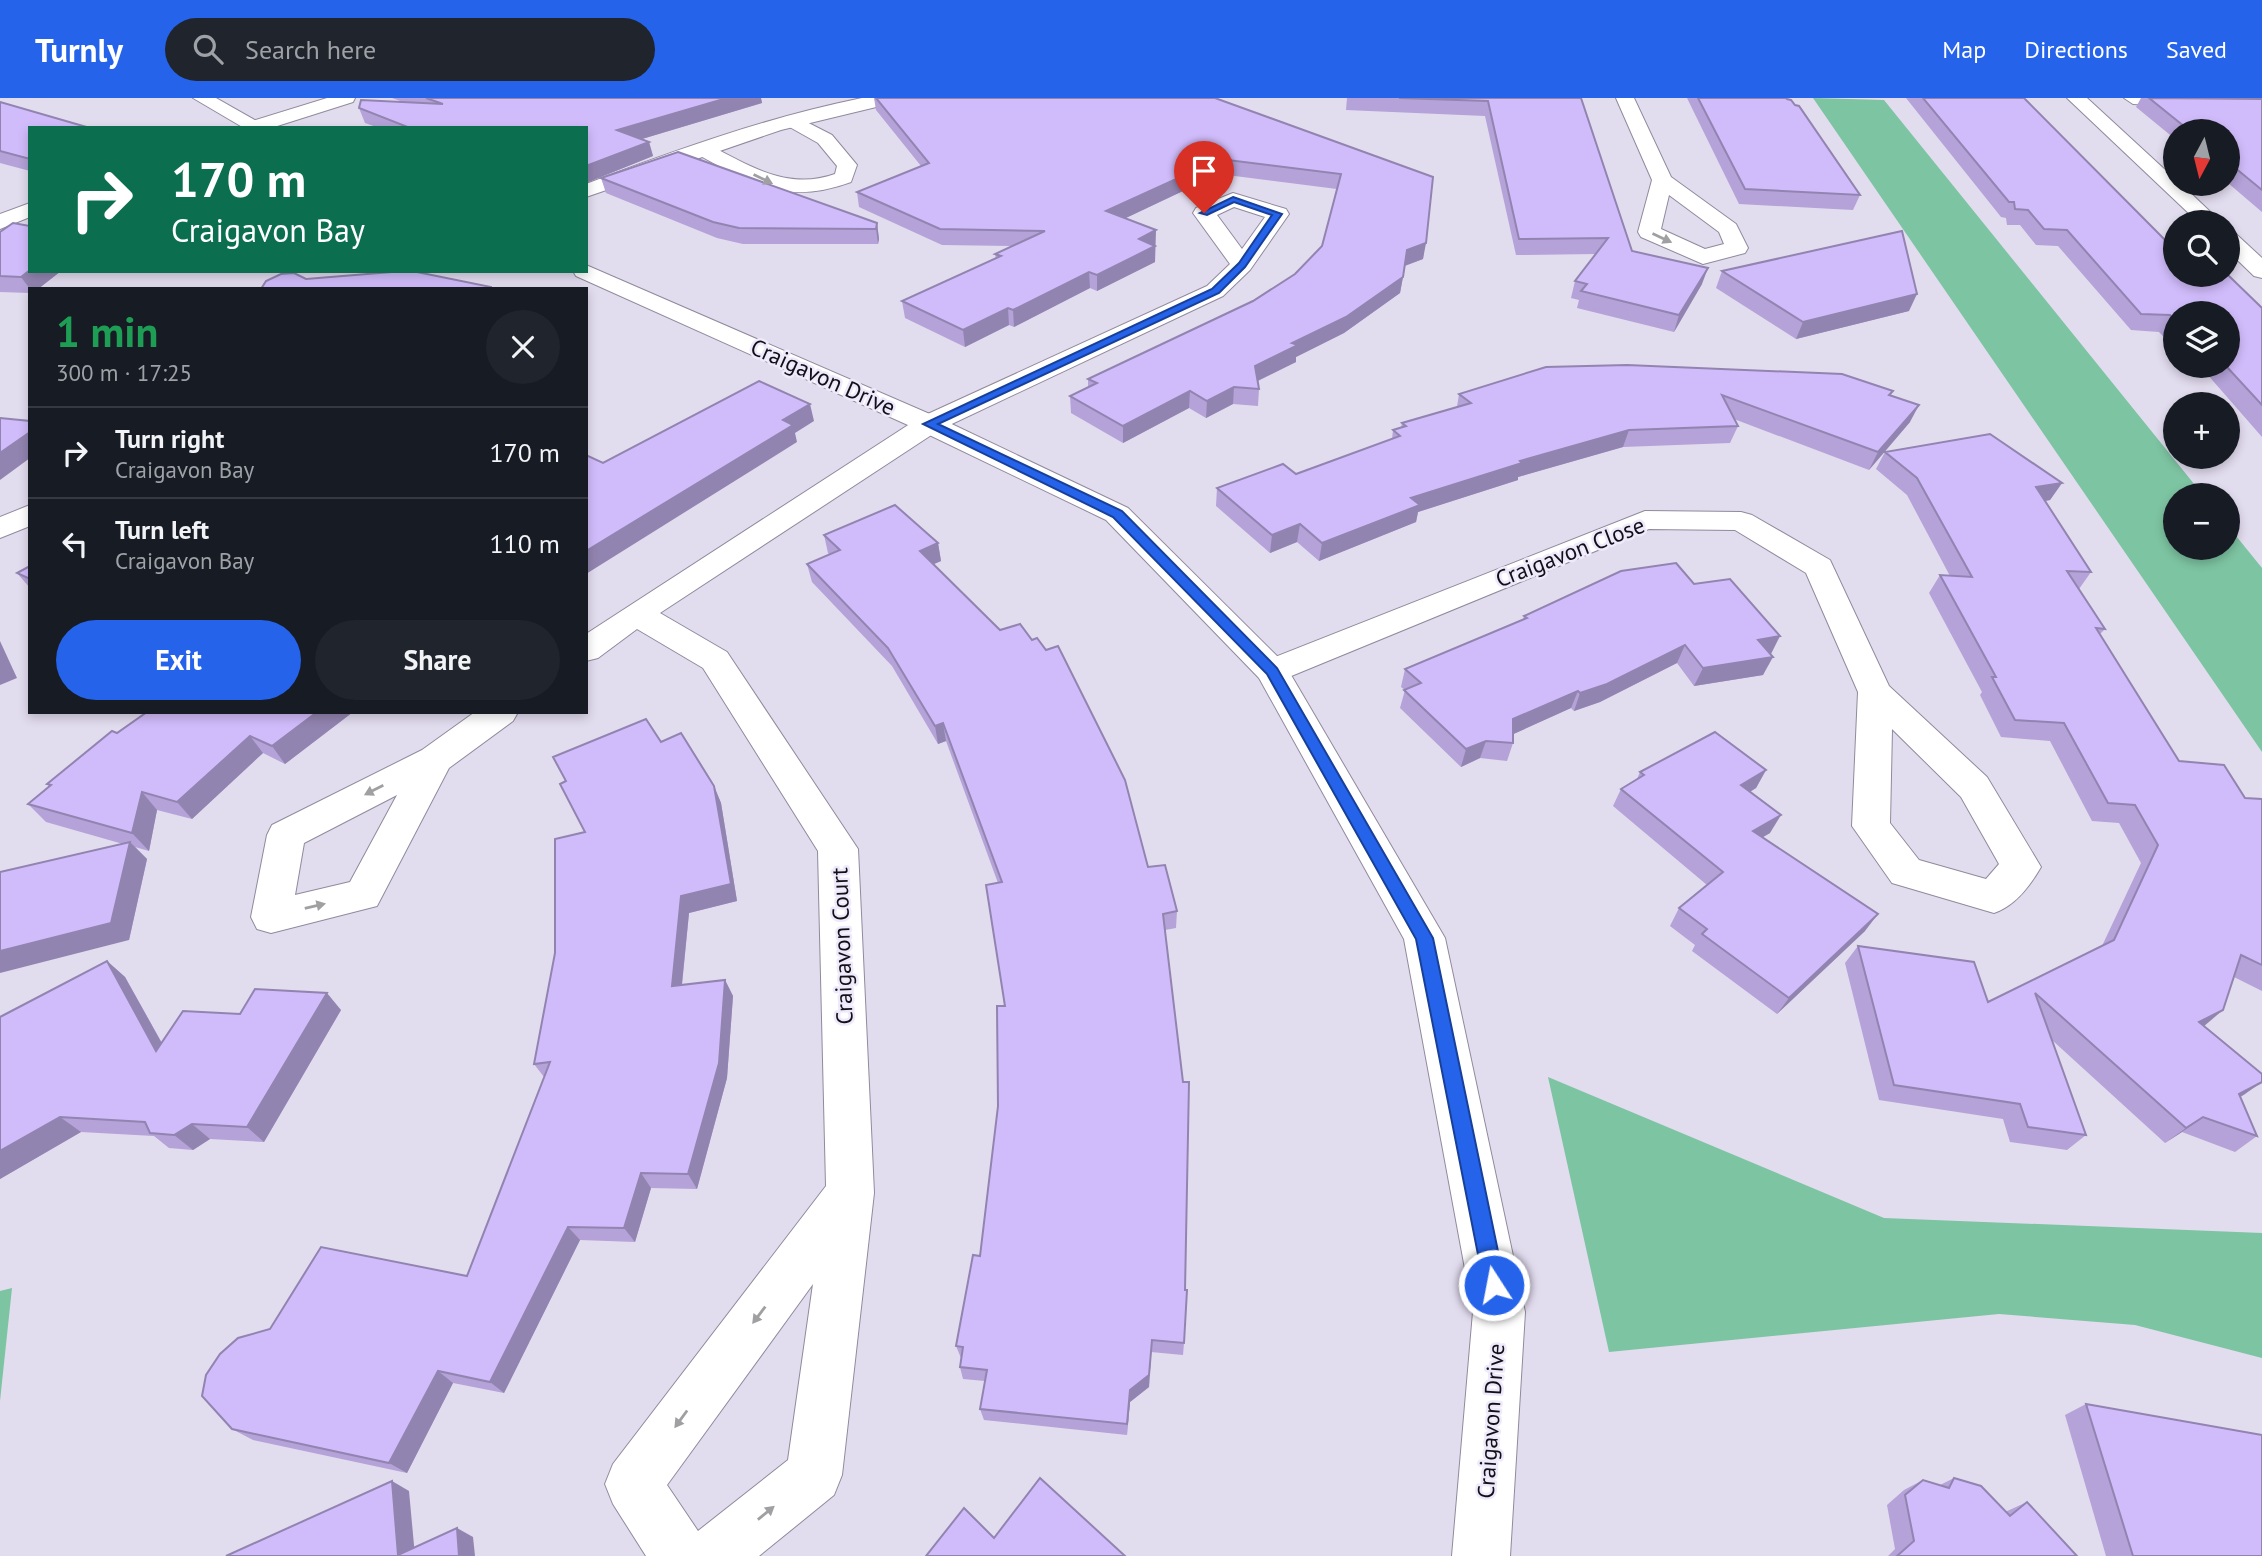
<!DOCTYPE html>
<html lang="en">
<head>
<meta charset="utf-8">
<style>
  :root { --surface:#171b24; --page:#20242c; --text:#f1f3f6; --muted:#9ea1a6; --line:#363941; --accent:#2563eb }
  body { margin:0; font-family:"PT Sans",sans-serif; background:var(--page); color:var(--text); height:100vh; display:flex; flex-direction:column; font-size:26px; white-space:nowrap }
  * { box-sizing:border-box; margin:0 }
  p { font-size:23px; color:var(--muted) }
  .icon { flex:none; width:38px; height:38px; fill:none; stroke:currentColor; stroke-width:2; stroke-linecap:round; stroke-linejoin:round }
  .map { position:relative; flex:1; overflow:hidden }
  .panel { position:absolute; left:28px; top:189px; width:560px; height:427px; display:flex; flex-direction:column; background:var(--surface); border-radius:0px; box-shadow:0 4px 10px #0003 }
  .panel>* { flex:none }
  .banner { position:absolute; left:28px; top:28px; width:560px; height:147px; border-radius:0px; box-shadow:0 4px 10px #0003; background:#0b6e4f; color:#fff; overflow:hidden }
  .needle { width:46px; rotate:187deg }
  .buttons { position:absolute; left:2163px; top:21px; display:grid; gap:14px }
  .buttons a { display:grid; place-items:center; width:77px; height:77px; border-radius:50%; background:var(--surface); box-shadow:0 4px 10px #0003; font-size:35px }
  .pin { position:absolute; display:grid; place-items:center; width:60px; height:60px; color:#fff; margin:-72px -30px; border-radius:50% 50% 50% 0; rotate:-45deg; box-shadow:0 0 7px #0007 }
  .pin .icon { rotate:45deg }
  .me { position:absolute; width:77px; margin:-38px; rotate:349deg; stroke-linejoin:round; filter:drop-shadow(0 0 5px #0008) }
  .turn { display:flex; align-items:center; gap:24px; height:147px; padding:0 28px; font-size:32px }
  .turn .icon { width:91px; height:91px; stroke-width:2.5 }
  .turn b { display:block; font-size:49px; line-height:60px }
  .round { display:grid; place-items:center; flex:none; width:74px; height:74px; border-radius:37px; background:var(--page) }
  .summary { display:flex; align-items:center; justify-content:space-between; height:119px; padding:0 28px }
  h1 { font-size:42px; font-weight:600; line-height:52px; color:#1e9e55 }
  .action { display:flex; gap:14px; margin-top:auto; padding:14px 28px }
  .action a { flex:1; height:80px; border-radius:42px; background:var(--accent); color:#fff; font-size:28px; font-weight:600; line-height:80px; text-align:center }
  .action a+a { background:var(--page); color:var(--text) }
  ul { padding:0; list-style:none }
  li { display:flex; align-items:center; gap:21px; height:91px; padding:0 28px; border-top:2px solid var(--line) }
  li div { flex:1 }
  li b { display:block; font-size:26px }
  li em { font-style:normal }
  header { display:flex; align-items:center; gap:42px; box-sizing:border-box; height:98px; padding:0 35px; background:var(--accent); color:#fff }
  header strong { font-size:33px }
  nav { display:flex; gap:38px; margin-inline-start:auto; font-size:24px }
  .search { width:490px; height:63px; background:var(--page); display:flex; align-items:center; gap:18px; box-sizing:border-box; padding:0 24px; border-radius:38px; color:var(--muted); font-size:26px }
  .map>svg:first-child { display:block }
  .green { fill:#7dc4a2 }
  .lines { fill:none; stroke-linecap:round; stroke-linejoin:round }
  .minor-casing { stroke:#908a9c; stroke-width:2 }
  .tertiary-casing { stroke:#908a9c; stroke-width:2 }
  .minor { fill:#fff; fill-rule:evenodd }
  .tertiary { fill:#fff; fill-rule:evenodd }
  .wall { fill:#b4a2d8 }
  .shaded-wall { fill:#9284b0 }
  .building { fill:#d1bcfb; stroke:#9284b0; stroke-width:2 }
  .oneway { fill:#a09fa2 }
  .route { fill:#2563eb; stroke:#184099; stroke-width:2 }
  .labels { text-anchor:middle; stroke-width:5; stroke-linejoin:round; paint-order:stroke }
  .street-label { font-size:23px; fill:#121016; stroke:#efe9fc }
</style>
</head>
<body>
<header>
<strong>Turnly</strong>
<div class="search"><svg class="icon" aria-label="search" viewBox="0 0 24 24"><circle cx="10" cy="10" r="6"/><path d="M15 15l6 6"/></svg>Search here</div>
<nav><a>Map</a><a>Directions</a><a>Saved</a></nav>
</header>
<div class="map">
<svg width="2262" height="1458" viewBox="0 0 2262 1458">
  <rect width="100%" height="100%" fill="#e2dcef"/>
  <g class="green">
    <path d="M1813 0 1884 2 2203 397H2175V450H2228V428L2262 470V654Z"/>
    <path d="M1548 979 1884 1120 2262 1135V1260L2135 1227 1999 1216 1609 1254Z"/>
    <path d="M12 1190 0 1303V1193Z"/>
  </g>
  <g class="lines">
    <defs>
      <g id="minor">
        <path d="M327 0H355L353 4 271 30H240L243 26Z"/>
        <path d="M1616 0H1634L1671 79 1736 126 1748 150 1745 155 1703 166 1641 139 1638 134 1652 82ZM1669 97 1719 134 1724 146 1705 151 1661 131Z"/>
        <path d="M2067 0H2087L2175 81V86H2181L2221 124H2198Z"/>
        <path d="M793 17 832 37 857 67 851 84C786 108 752 86 695 55L692 51 695 47H709C750 68 788 93 835 76L837 68 818 45 786 27 783 23 786 19Z"/>
        <path d="M1233 95 1286 111 1289 116 1250 172 1223 198 939 332 660 515 727 554 858 751 874 1095 842 1377 834 1397 759 1458H646L613 1406 605 1386 613 1366 826 1088 818 753 703 570 637 531 598 560 586 563V536L919 320 1207 188 1230 166 1193 115 1196 110ZM1234 109 1265 119 1242 151 1217 117ZM813 1186 788 1362 698 1433 667 1387Z"/>
        <path d="M30 105V119L0 131V116Z"/>
        <path d="M2228 134 2236 136 2262 160V180L2254 178 2228 153Z"/>
        <path d="M30 407V428L0 440V419Z"/>
        <path d="M1645 413 1741 414 1752 417 1830 462 1889 588 1987 679 2041 769C2030 788 2015 808 1994 815L1892 785 1852 728 1858 594 1806 475 1735 432 1649 431 1284 581 1272 584 1260 581 1255 573 1260 565ZM1892 631 1961 699 1999 766 1986 781 1919 762 1890 725Z"/>
        <path d="M475 614H518L513 623 449 670 377 808 271 835 257 831 251 819 267 737 272 727 422 652ZM397 697 350 784 295 797 304 745Z"/>
      </g>
      <g id="tertiary">
        <path d="M193 0H216L269 30H244Z"/>
        <path d="M862 0H899L897 4 781 32 586 99V86C676 52 768 19 862 0Z"/>
        <path d="M2124 0H2262V12L2133 6Z"/>
        <path d="M586 167 939 320 1128 410 1284 565 1445 840 1525 1214 1510 1458H1452L1473 1214 1404 841 1259 580 1106 422 919 332 576 178 573 173H586Z"/>
      </g>
    </defs>
    <use href="#minor" class="minor-casing"/>
    <use href="#tertiary" class="tertiary-casing"/>
    <use href="#minor" class="minor"/>
    <use href="#tertiary" class="tertiary"/>
  </g>
  <g class="wall">
    <path d="M392 0H761L762 5 642 41 649 44 653 58 586 85V30H379L365 25 359 10 403 4Z"/>
    <path d="M874 0H1215L1433 79 1423 161 1405 168 1400 195 1344 235 1296 259V264L1258 283 1259 291 1258 308 1233 306 1206 320 1189 310 1123 345 1071 315 1070 298 1088 289V281L1253 203 1295 176 1322 148 1337 91 1219 76 1125 120 1156 148 1155 149V164L1097 193 1090 190 1014 229 1009 227 965 249 905 220 902 203 996 161 995 156 1012 148 942 147 859 109 857 94 921 68 876 12Z"/>
    <path d="M1347 0H1581L1632 153 1702 186 1674 234 1577 210 1579 202 1571 200 1575 183 1596 156 1516 157 1485 18 1346 12Z"/>
    <path d="M1687 0H1786L1860 97 1853 112 1739 106Z"/>
    <path d="M1906 0H2024L2175 177 2262 210V339L2200 268H2228V215H2175V249L2172 248 2159 234 2131 232 2058 148 2036 147 2020 127H2007L2006 120 2001 119Z"/>
    <path d="M2141 0 2262 1V114L2228 85V33H2175V41L2136 9Z"/>
    <path d="M0 4 30 30V73L0 65Z"/>
    <path d="M601 80 877 125 879 141 878 146H743L717 140 606 95Z"/>
    <path d="M0 134 30 173H61L38 191H30V195L0 194Z"/>
    <path d="M1722 173 1909 213 1796 241 1716 190Z"/>
    <path d="M1893 293 1891 297 1910 324 1869 372 1734 321 1738 328 1730 345 1623 349 1518 379V382L1418 414 1416 424 1319 463 1297 444 1270 455 1216 408 1217 390 1296 376 1392 341 1393 332 1401 329 1402 325 1457 309 1459 296Z"/>
    <path d="M1885 354 2062 385 2050 402 2045 403 2091 474 2079 491 2105 531 2100 536 2179 663 2245 700 2262 701V893L2234 879 2204 928 2245 996 2240 999 2257 1038 2235 1054 2182 1034 2165 1045 2052 942 2086 1037 2067 1052 2010 1044 2003 1021 1879 1002 1845 865 1858 848 1988 904 2102 848 2141 765 2119 725 2092 723 2050 643 2001 639 1980 597 1982 594 1929 495 1940 477 1950 478 1907 397 1876 371Z"/>
    <path d="M824 437 938 445 941 463 933 466 1148 769 1177 813 1176 830 1165 832 1184 1245 1183 1257 1151 1254 1149 1289 1130 1304 1127 1337 984 1322 980 1311 985 1283 963 1281 960 1269 961 1260 956 1248 980 1158 998 1008 1004 908 998 785 946 643 938 646 892 568 812 484 807 466 830 457 828 455Z"/>
    <path d="M30 468V490L17 475Z"/>
    <path d="M1694 486 1770 556 1763 577 1694 588 1677 565 1600 604 1574 613 1571 610 1513 636V645L1507 663 1480 660 1461 669 1400 610 1405 592 1401 589 1405 571 1523 521 1524 518Z"/>
    <path d="M353 614 285 666 263 655 192 721 157 712 149 753 135 749 147 761 129 842 123 746 46 724 28 706 49 688 47 686 117 635Z"/>
    <path d="M661 644 714 688 721 705 737 803 689 815 682 887 725 882 733 898 727 980 697 1091 651 1090 635 1144 580 1142 504 1295 453 1285 407 1375 253 1342 232 1331 467 1178 544 979 534 966 585 734 566 683Z"/>
    <path d="M1766 672 1756 690 1750 694 1770 735 1762 739 1865 833 1777 916 1692 853 1695 847 1670 828 1679 810 1707 787 1613 708 1621 691 1637 681 1640 674Z"/>
    <path d="M107 863 125 879 162 945 240 916 341 912 264 1044 210 1041 193 1052 169 1050 154 1038 81 1034 0 1081V919Z"/>
    <path d="M2086 1306 2262 1458H2106L2065 1317Z"/>
    <path d="M1954 1380 2005 1414 2027 1404 2077 1458H1888L1895 1451 1887 1407 1904 1392 1923 1382 1940 1387Z"/>
  </g>
  <g class="shaded-wall">
    <path d="M727 0H761L762 5 622 47 617 32Z"/>
    <path d="M649 44 653 58 586 85V68Z"/>
    <path d="M1220 61 1219 76 1107 129 1106 113Z"/>
    <path d="M877 125 879 141 878 146 876 131Z"/>
    <path d="M1156 132 1155 164 1097 193V177L1139 141Z"/>
    <path d="M1426 145 1423 161 1404 168 1407 152Z"/>
    <path d="M1708 170 1702 186 1674 234 1679 217Z"/>
    <path d="M30 172V173H61L38 191H30L21 179Z"/>
    <path d="M1089 174 1090 190 1014 229 1013 212Z"/>
    <path d="M1403 179 1400 195 1344 235 1296 259V264L1253 285 1255 268Z"/>
    <path d="M1917 196 1909 213 1796 241 1803 224Z"/>
    <path d="M1008 210 1009 227 965 249 963 232Z"/>
    <path d="M1234 289 1233 306 1206 320 1207 303Z"/>
    <path d="M1190 293 1189 310 1123 345V328Z"/>
    <path d="M810 306 814 323 795 335 797 344 586 476V453L783 322Z"/>
    <path d="M1919 307 1910 324 1869 372 1878 354Z"/>
    <path d="M1629 332 1623 349 1518 379V382L1418 414 1416 424 1319 463 1322 445 1411 400 1520 363Z"/>
    <path d="M30 334V360L0 382V355Z"/>
    <path d="M2062 385 2050 402 2024 407 2036 389Z"/>
    <path d="M1300 426 1297 444 1270 455 1272 437Z"/>
    <path d="M938 445 941 463 923 471 920 453Z"/>
    <path d="M1780 538 1771 556 1758 542Z"/>
    <path d="M0 543 17 580 0 587Z"/>
    <path d="M1685 547 1677 565 1600 604 1574 613 1580 595Z"/>
    <path d="M1773 559 1763 577 1694 588 1703 570Z"/>
    <path d="M1578 593 1571 610 1507 639 1513 621Z"/>
    <path d="M317 614H353L285 666 272 648Z"/>
    <path d="M943 625 946 643 938 646 935 628Z"/>
    <path d="M250 638 263 655 192 721 177 704Z"/>
    <path d="M1486 643 1480 660 1461 669 1466 651Z"/>
    <path d="M1766 672 1756 690 1731 705 1741 687Z"/>
    <path d="M714 688 721 705 737 803 689 815 680 905 672 888 681 798Z"/>
    <path d="M142 694 157 712 149 753 132 735Z"/>
    <path d="M1781 717 1770 735 1743 751 1753 733Z"/>
    <path d="M130 744 147 761 129 842 0 875V853Z"/>
    <path d="M1878 816 1865 833 1777 916 1789 900Z"/>
    <path d="M107 863 125 879 175 969 156 953Z"/>
    <path d="M725 882 733 898 727 980 697 1091 688 1076Z"/>
    <path d="M327 895 341 912 264 1044 247 1029Z"/>
    <path d="M2223 912 2203 929 2199 924Z"/>
    <path d="M2262 984 2245 996 2218 1012 2239 996Z"/>
    <path d="M60 1019 81 1034 0 1081V1053Z"/>
    <path d="M2203 1019 2182 1034 2165 1045 2186 1030Z"/>
    <path d="M192 1026 210 1041 193 1052 174 1037Z"/>
    <path d="M641 1075 651 1090 635 1144 624 1130Z"/>
    <path d="M568 1129 580 1142 504 1295 490 1284Z"/>
    <path d="M1152 1242 1149 1289 1130 1304 1127 1337 1130 1292Z"/>
    <path d="M438 1273 453 1285 407 1375 389 1365Z"/>
    <path d="M392 1383 409 1393 415 1458 398 1457Z"/>
    <path d="M457 1430 473 1439 475 1458H459Z"/>
  </g>
  <g class="building">
    <path d="M426 0H727L617 32 649 44 586 68V30H410L359 10 361 2 443 6Z"/>
    <path d="M876 0H1215L1433 79 1426 145 1407 152 1403 179 1346 219 1292 245 1298 247 1255 268 1259 291 1234 289 1207 303 1190 293 1123 328 1070 298 1097 285 1088 281 1253 203 1295 176 1322 148 1341 76 1220 61 1106 113 1156 132 1139 141 1155 148 1097 177 1089 174 1013 212 1008 210 963 232 902 203 1001 158 995 156 1045 133 940 131 857 94 929 65Z"/>
    <path d="M1399 0H1581L1632 153 1708 170 1679 217 1581 193 1587 186 1575 183 1608 140 1519 141 1488 3Z"/>
    <path d="M1698 0H1786L1787 1 1791 2 1795 7 1799 8 1860 97 1745 91Z"/>
    <path d="M1923 0H2024L2175 152V177H2228L2262 210V307L2226 268H2228V215H2175V223L2170 217 2141 216 2067 132 2044 131 2028 112 2015 111 2014 104H2009Z"/>
    <path d="M2149 0 2262 1V92L2228 64V33H2190Z"/>
    <path d="M0 4 90 30H30V61L0 53Z"/>
    <path d="M678 54 877 125 876 131 739 130 713 124 601 80Z"/>
    <path d="M13 125 30 128V172L21 179 0 178V134Z"/>
    <path d="M1902 133 1917 196 1803 224 1722 173Z"/>
    <path d="M404 173H412L491 189V191H261L266 183 281 176 294 175 306 181Z"/>
    <path d="M1627 267 1842 276 1893 293 1889 297 1919 307 1878 354 1722 297 1738 328 1629 332 1520 363 1522 365 1411 400 1420 407 1322 445 1300 426 1272 437 1217 390 1283 366 1296 376 1400 338 1393 332 1406 328 1402 325 1471 305 1459 296 1546 269Z"/>
    <path d="M759 283 810 306 783 322 793 327 586 453V357L603 365Z"/>
    <path d="M0 320 30 323V334L0 355Z"/>
    <path d="M1990 336 2062 385 2036 389 2091 474 2067 473 2105 531 2096 530 2179 663 2224 667 2245 700 2262 701V867L2241 857 2223 912 2199 924 2262 976V984L2239 996 2257 1038 2203 1019 2186 1030 2035 895 2086 1037 2028 1029 2020 1006 1894 987 1858 848 1974 864 1988 904 2114 842 2158 747 2135 707 2108 705 2064 625 2015 622 1992 579H1996L1940 477 1972 479 1917 380 1885 354Z"/>
    <path d="M895 407 938 445 920 453 1000 532 1020 526 1032 542 1037 540 1046 552 1058 548 1125 682 1148 769 1165 767 1177 813 1163 816 1183 984H1189L1185 1192H1187L1184 1245 1152 1242 1149 1277 1130 1292 1127 1326 980 1311 987 1272 960 1269 963 1249 956 1248 973 1157 980 1158 998 1008 997 908H1005L986 787 1002 784 943 625 935 628 888 550 807 466 840 452 824 437Z"/>
    <path d="M1676 465 1694 486 1730 481 1780 538 1758 542 1773 559 1703 570 1685 547 1607 586 1580 595 1578 593 1513 621V645L1486 643 1466 651 1404 592 1421 585 1405 571 1527 520 1524 518 1621 473Z"/>
    <path d="M30 468V481L17 475Z"/>
    <path d="M147 614H317L272 648 250 638 177 704 142 694 132 735 28 706 51 687 47 686 112 633 117 635Z"/>
    <path d="M646 621 661 644 681 635 714 688 731 786 681 798 672 888 725 882 719 965 688 1076 641 1075 624 1130 568 1129 490 1284 438 1273 389 1365 232 1331 202 1298 206 1277 220 1256 238 1240 270 1231 321 1149 467 1178 550 964 534 966 555 855V741L585 734 560 686 566 683 553 659Z"/>
    <path d="M1715 634 1766 672 1741 687 1781 717 1753 733 1878 816 1789 900 1702 836 1707 831 1679 810 1723 774 1621 691 1644 677 1640 674Z"/>
    <path d="M130 744 111 825 0 853V774Z"/>
    <path d="M107 863 156 953 183 913 240 916 255 891 327 895 247 1029 192 1026 174 1037 150 1035 145 1024 60 1019 0 1053V919Z"/>
    <path d="M2086 1306 2262 1337V1458H2133Z"/>
    <path d="M1040 1380 1125 1458H926L964 1410 994 1440Z"/>
    <path d="M1954 1380 1981 1388 2010 1418 2027 1404 2077 1458H1897L1914 1443 1905 1397 1923 1382 1949 1390Z"/>
    <path d="M392 1383 398 1457 457 1430 459 1458H226Z"/>
  </g>
  <defs><path id="oneway-solid" d="M-6-.8H1V-3.2L6.5 0L1 3.2V.8H-6Z" transform="scale(1.75)"/></defs>
  <g class="oneway">
    <use href="#oneway-solid" transform="translate(763 81) rotate(26)"/>
    <use href="#oneway-solid" transform="translate(1662 140) rotate(25)"/>
    <use href="#oneway-solid" transform="translate(374 692) rotate(153)"/>
    <use href="#oneway-solid" transform="translate(315 808) rotate(-13)"/>
    <use href="#oneway-solid" transform="translate(759 1217) rotate(127)"/>
    <use href="#oneway-solid" transform="translate(681 1321) rotate(126)"/>
    <use href="#oneway-solid" transform="translate(766 1415) rotate(-39)"/>
  </g>
  <path class="route" d="M1233 99 1282 116 1245 169 1219 195 938 326 1122 413 1277 570 1433 840 1505 1187 1502 1195 1494 1198 1487 1195 1484 1187 1416 841 1267 576 1113 419 923 326 1212 191 1239 165 1272 117 1234 104 1207 117 1200 115Z"/>
  <g class="labels">
    <g class="street-label">
      <text transform="translate(823 279) rotate(24)" y="8">Craigavon Drive</text>
      <text transform="translate(1570 454) rotate(-21)" y="8">Craigavon Close</text>
      <text transform="translate(842 848) rotate(-92)" y="8">Craigavon Court</text>
      <text transform="translate(1491 1323) rotate(-86)" y="8">Craigavon Drive</text>
    </g>
  </g>
</svg>
<div class="buttons">
<a><svg class="needle" viewBox="-14 -14 28 28"><path d="M0-13l5 13h-10z" fill="#e53935"/><path d="M0 13l5-13h-10z" fill="#9ea1a6"/></svg></a>
<a><svg class="icon" aria-label="search" viewBox="0 0 24 24"><circle cx="10" cy="10" r="6"/><path d="M15 15l6 6"/></svg></a>
<a><svg class="icon" aria-label="layers" viewBox="0 0 24 24"><path d="M12 4l9 5-9 5-9-5zM3 14l9 5 9-5"/></svg></a>
<a>+</a>
<a>−</a>
</div>
<div class="pin" style="left:1204px;top:115px;background:#d93025"><svg class="icon" aria-label="arrive" viewBox="0 0 24 24"><path d="M6 21V4h12l-3 4 3 4H6"/></svg></div>
<svg class="me" style="left:1494px;top:1187px" viewBox="-20 -20 40 40"><circle r="17" fill="#2563eb" stroke="#fff" stroke-width="3"/><path d="M0-11L8 9 0 5-8 9z" fill="#fff"/></svg>
<div class="banner">
<div class="turn"><svg class="icon" aria-label="right" viewBox="0 0 24 24"><path d="M7 20v-9h11M14 6l5 5-5 5"/></svg><div><b>170 m</b>Craigavon Bay</div></div>
</div>
<section class="panel">
<div class="summary"><div><h1>1 min</h1><p>300 m · 17:25</p></div><a class="round"><svg class="icon" aria-label="close" viewBox="0 0 24 24"><path d="M6 6l12 12M18 6L6 18"/></svg></a></div>
<ul>
<li><svg class="icon" aria-label="right" viewBox="0 0 24 24"><path d="M7 20v-9h11M14 6l5 5-5 5"/></svg><div><b>Turn right</b><p>Craigavon Bay</p></div><em>170 m</em></li>
<li><svg class="icon" aria-label="left" viewBox="0 0 24 24"><path d="M17 20v-9H6M10 6l-5 5 5 5"/></svg><div><b>Turn left</b><p>Craigavon Bay</p></div><em>110 m</em></li>
</ul>
<div class="action"><a>Exit</a><a>Share</a></div>
</section>
</div>
</body>
</html>
